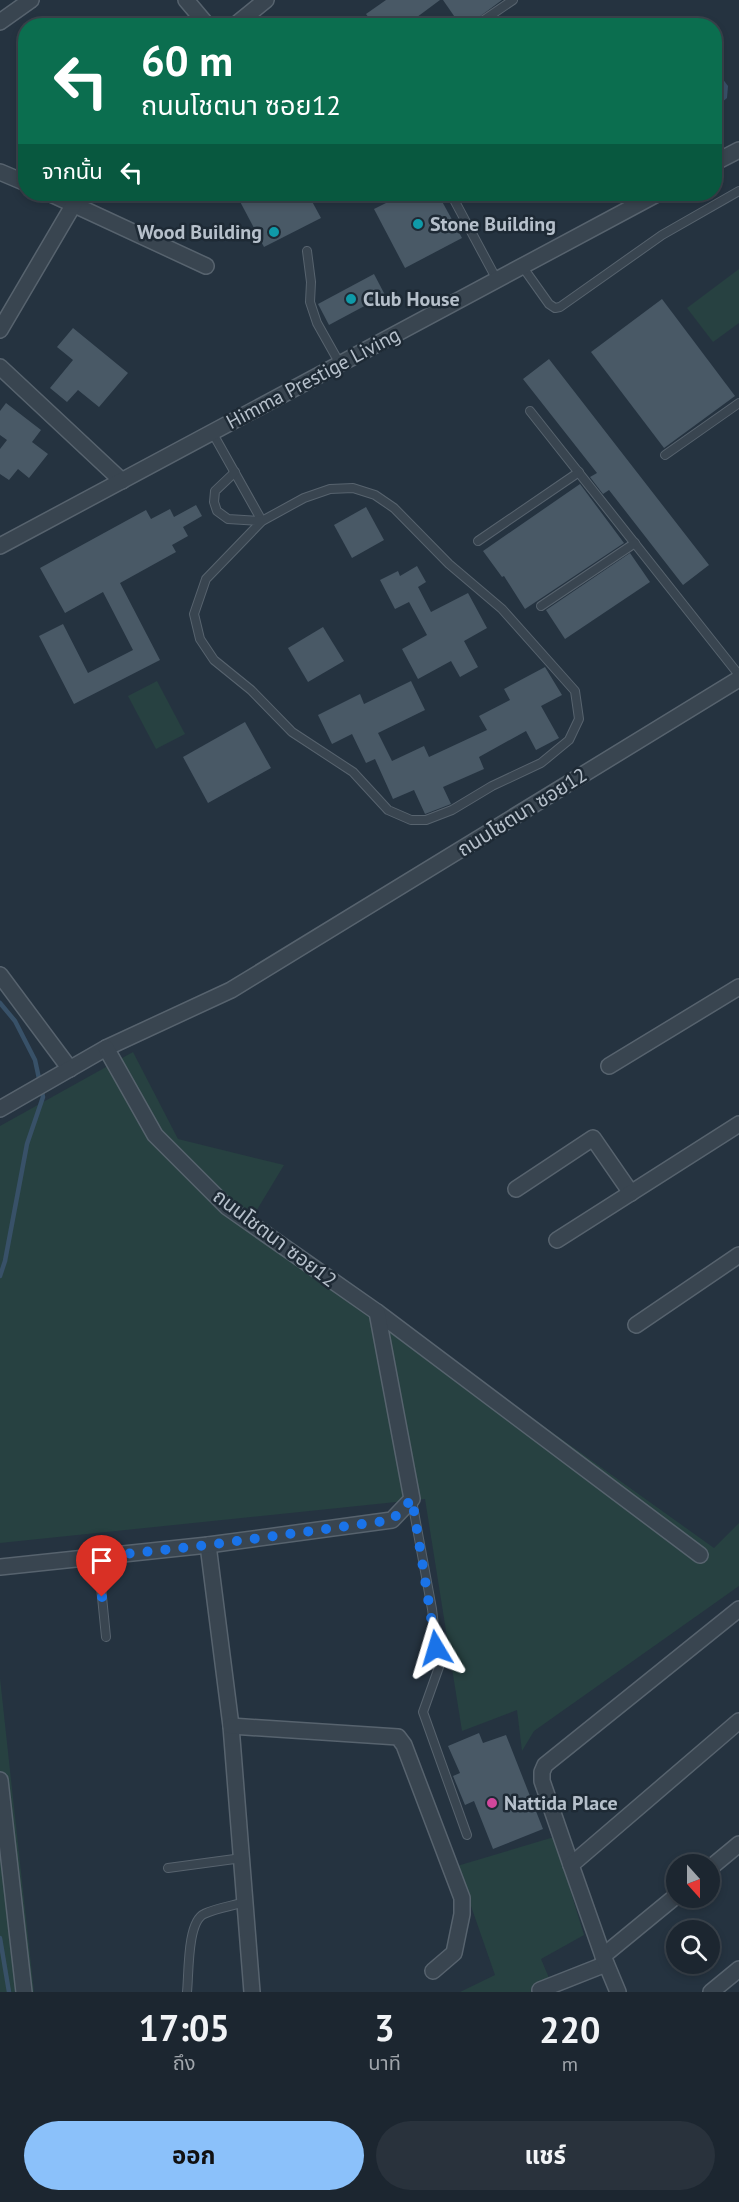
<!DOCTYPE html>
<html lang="th">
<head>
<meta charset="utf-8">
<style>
  :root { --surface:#1c2630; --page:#29323c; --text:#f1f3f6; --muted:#a0a5ab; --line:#3a434c; --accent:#8bc1fa }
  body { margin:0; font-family:"PT Sans","Noto Sans Thai",sans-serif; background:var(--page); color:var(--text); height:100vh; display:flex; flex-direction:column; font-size:22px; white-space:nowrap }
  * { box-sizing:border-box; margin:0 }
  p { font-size:20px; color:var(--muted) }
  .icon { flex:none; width:33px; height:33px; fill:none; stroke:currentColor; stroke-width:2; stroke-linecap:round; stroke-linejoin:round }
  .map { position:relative; height:1992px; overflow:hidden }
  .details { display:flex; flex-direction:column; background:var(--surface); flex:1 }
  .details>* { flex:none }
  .top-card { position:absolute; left:18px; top:18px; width:704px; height:183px; border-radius:24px; box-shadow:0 3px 9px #0003,0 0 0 2px var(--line); background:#0b6e4f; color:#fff; overflow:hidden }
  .needle { width:39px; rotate:159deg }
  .fabs { position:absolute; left:666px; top:1854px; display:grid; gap:12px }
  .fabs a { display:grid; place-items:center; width:54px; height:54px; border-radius:50%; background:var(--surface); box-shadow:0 3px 9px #0003,0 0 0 2px var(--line); font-size:30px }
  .pin { position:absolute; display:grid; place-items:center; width:51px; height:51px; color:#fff; margin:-62px -26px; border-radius:50% 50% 50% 0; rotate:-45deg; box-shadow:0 0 6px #0007 }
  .pin .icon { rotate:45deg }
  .me { position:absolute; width:66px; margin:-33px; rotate:353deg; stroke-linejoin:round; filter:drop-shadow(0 0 4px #0008) }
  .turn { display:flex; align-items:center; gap:21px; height:126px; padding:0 24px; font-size:27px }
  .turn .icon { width:78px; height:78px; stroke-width:2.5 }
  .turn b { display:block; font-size:42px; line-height:51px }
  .then { display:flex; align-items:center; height:57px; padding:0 24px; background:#0003; gap:12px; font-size:22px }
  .eta { display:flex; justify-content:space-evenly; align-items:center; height:102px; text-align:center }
  .eta b { font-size:36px; font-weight:700; line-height:42px }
  .action { display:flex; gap:12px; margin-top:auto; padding:12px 24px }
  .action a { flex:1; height:69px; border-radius:36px; background:var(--accent); color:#111; font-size:24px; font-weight:700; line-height:69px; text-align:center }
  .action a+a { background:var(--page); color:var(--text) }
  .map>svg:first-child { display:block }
  .green { fill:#274141 }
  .water { fill:#385168 }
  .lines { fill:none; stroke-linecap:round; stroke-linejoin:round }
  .stream { stroke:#385168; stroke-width:4.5 }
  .building { fill:#495966 }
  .service-casing { stroke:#57636e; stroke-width:10 }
  .minor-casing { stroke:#57636e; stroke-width:18 }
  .service { stroke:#394550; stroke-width:8 }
  .minor { stroke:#394550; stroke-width:15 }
  .route { stroke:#1a73e8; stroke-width:10; stroke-dasharray:0 18 }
  .culture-dot { fill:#0f9aa8; stroke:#1e2a35; stroke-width:2 }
  .hotel-dot { fill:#d1479c; stroke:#1e2a35; stroke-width:2 }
  .labels { text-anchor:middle; stroke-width:5; stroke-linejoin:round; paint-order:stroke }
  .poi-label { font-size:20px; font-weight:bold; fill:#b6c0cb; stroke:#1e2a35; text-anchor:start }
  .street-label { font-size:20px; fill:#b6c0cb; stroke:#1e2a35 }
</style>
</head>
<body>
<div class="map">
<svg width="739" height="1992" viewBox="0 0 739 1992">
  <rect width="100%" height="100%" fill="#253340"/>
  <g class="green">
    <path d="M739 269V323L713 342 687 308Z"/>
    <path d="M157 681 185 734 156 749 128 696Z"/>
    <path d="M133 1052 178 1139 284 1165 252 1218 714 1548 739 1523V1586L534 1731 522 1751 517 1710 462 1731 425 1499 0 1543V1126Z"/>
    <path d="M0 1678 34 1992H0Z"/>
    <path d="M554 1837 584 1935 541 1959 555 1992H460L495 1975 457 1866Z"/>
  </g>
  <path class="water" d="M714 74 722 78 728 86 727 98 714 109Z"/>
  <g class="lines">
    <g class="stream">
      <path d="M0 1003 15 1021 35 1060 43 1097 27 1144 5 1261 0 1276"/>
      <path d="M0 1938 9 1992"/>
    </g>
  </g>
  <g class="building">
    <path d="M386 0H440L405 26H375L366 14Z"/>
    <path d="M443 0H502L467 26H461Z"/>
    <path d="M236 194H308L321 218 264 247Z"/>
    <path d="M404 194H438L462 238 405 268 374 209Z"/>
    <path d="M374 274 385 295 329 325 318 304Z"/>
    <path d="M662 299 735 396 664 448 591 352Z"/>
    <path d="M73 328 128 373 99 407 78 390 67 402 50 388 73 360 57 347Z"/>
    <path d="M549 359 709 565 683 585 609 490 603 494 590 477 597 473 523 379Z"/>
    <path d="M6 403 41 430 32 442 48 454 29 478 18 469 9 480 0 474V449L7 440 0 435V411Z"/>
    <path d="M580 484 624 543 525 609 504 576 502 577 483 551Z"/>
    <path d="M196 505 202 516 183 527 188 536 172 545 176 552 120 583 160 660 74 704 39 636 63 624 88 673 133 650 103 592 65 613 40 568 146 510 151 519 170 509 174 517Z"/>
    <path d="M366 507 384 540 352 558 334 525Z"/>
    <path d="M630 553 650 582 565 639 546 610Z"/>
    <path d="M417 566 426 582 418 587 431 612 468 593 487 628 464 641 478 667 460 677 451 661 418 679 402 649 427 635 409 602 395 609 380 580 398 571 400 576Z"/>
    <path d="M323 627 344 661 308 682 288 648Z"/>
    <path d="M545 667 562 695 541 706 559 738 536 750 526 731 479 757 484 769 443 787 451 804 425 814 414 790 393 799 375 759 366 763 352 734 332 744 318 715 360 694 364 704 411 681 425 710 378 733 392 761 424 746 429 757 487 730 479 716 510 700 504 689Z"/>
    <path d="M245 722 271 768 208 803 183 757Z"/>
    <path d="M479 1733 483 1743 506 1735 543 1829 493 1849 474 1801 465 1805 453 1776 460 1773 448 1746Z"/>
  </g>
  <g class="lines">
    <defs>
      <g id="service">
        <path d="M475 26 513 0"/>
        <path d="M451 194 497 280"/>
        <path d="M307 251 311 282 310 302 317 323 340 364"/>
        <path d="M522 266 549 304 555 308 560 307 662 235 739 191"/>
        <path d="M530 411 739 675"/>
        <path d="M212 432 262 521"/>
        <path d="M665 455 739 403"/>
        <path d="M235 472 215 491 214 502 217 511 228 519 262 521 304 498 330 489 353 488 375 495 394 508 449 564 502 609 575 691 579 719 569 740 541 763 492 786 452 810 426 820H411L388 810 353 772 292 732 251 690 214 660 200 639 194 614 206 579 262 521"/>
        <path d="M478 541 579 472"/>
        <path d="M541 606 635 543"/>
        <path d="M412 1501 432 1609 439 1667 423 1712 467 1835"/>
        <path d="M98 1557 106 1637"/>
        <path d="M168 1868 242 1858"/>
        <path d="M187 1992C189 1974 187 1922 204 1914 216 1908 232 1906 245 1902"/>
      </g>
      <g id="minor">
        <path d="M186 0 208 26"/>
        <path d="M0 22 31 0"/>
        <path d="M234 26 266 0"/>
        <path d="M714 163 739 150"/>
        <path d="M0 172 26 183"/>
        <path d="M51 194 206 266"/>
        <path d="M0 330 74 204"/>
        <path d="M0 367 122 481"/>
        <path d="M0 546 657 194"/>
        <path d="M0 975 70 1069"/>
        <path d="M609 1066 739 987"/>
        <path d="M0 1109 106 1048 231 990 739 679"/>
        <path d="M516 1189 593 1138 631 1193"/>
        <path d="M557 1240 739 1124"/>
        <path d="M377 1312 700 1555"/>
        <path d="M636 1325 739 1255"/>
        <path d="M208 1545 231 1726 252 1992"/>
        <path d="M0 1567 208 1545 392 1520 412 1499 377 1312 227 1207 155 1135 106 1048"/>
        <path d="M231 1726 398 1737 404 1745 462 1898V1914L454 1953 433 1971"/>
        <path d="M0 1780 24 1992"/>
        <path d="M571 1865 542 1781V1772L545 1765 739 1609"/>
        <path d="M710 1868 739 1844"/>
        <path d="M603 1956 676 1896"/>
        <path d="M540 1990 606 1964"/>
        <path d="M618 1992 603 1956 571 1865 739 1721"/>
        <path d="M711 1992 739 1969"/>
      </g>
    </defs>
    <use href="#service" class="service-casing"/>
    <use href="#minor" class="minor-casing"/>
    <use href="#service" class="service"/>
    <use href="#minor" class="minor"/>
  </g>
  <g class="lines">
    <path class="route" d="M102 1597 98 1557 208 1545 392 1520 412 1499 436 1648"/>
  </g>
  <g class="culture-dot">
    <circle cx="418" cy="224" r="6"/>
    <circle cx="274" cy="232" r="6"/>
    <circle cx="351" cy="299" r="6"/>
  </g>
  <circle class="hotel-dot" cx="492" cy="1803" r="6"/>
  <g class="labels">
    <g class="poi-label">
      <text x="430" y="231">Stone Building</text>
      <text x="262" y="239" text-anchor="end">Wood Building</text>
      <text x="363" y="306">Club House</text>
      <text x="504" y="1810">Nattida Place</text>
    </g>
    <g class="street-label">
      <text transform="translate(313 378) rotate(-28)" y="7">Himma Prestige Living</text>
      <text transform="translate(522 812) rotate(-32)" y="7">ถนนโชตนา ซอย12</text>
      <text transform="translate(275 1238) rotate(37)" y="7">ถนนโชตนา ซอย12</text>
    </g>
  </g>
</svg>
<div class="fabs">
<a><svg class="needle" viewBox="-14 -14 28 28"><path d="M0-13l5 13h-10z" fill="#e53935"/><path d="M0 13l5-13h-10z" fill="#a0a5ab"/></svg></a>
<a><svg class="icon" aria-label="search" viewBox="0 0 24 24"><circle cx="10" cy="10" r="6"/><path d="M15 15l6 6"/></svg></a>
</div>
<div class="pin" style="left:102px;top:1597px;background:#d93025"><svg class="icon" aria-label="arrive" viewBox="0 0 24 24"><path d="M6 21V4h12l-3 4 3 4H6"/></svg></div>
<svg class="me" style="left:436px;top:1648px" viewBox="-20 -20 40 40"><path d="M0-17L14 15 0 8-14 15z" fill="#1a73e8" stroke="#fff" stroke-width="4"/></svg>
<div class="top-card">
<div class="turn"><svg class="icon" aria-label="left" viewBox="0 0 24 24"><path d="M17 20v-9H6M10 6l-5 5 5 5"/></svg><div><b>60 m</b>ถนนโชตนา ซอย12</div></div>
<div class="then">จากนั้น<svg class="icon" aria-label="left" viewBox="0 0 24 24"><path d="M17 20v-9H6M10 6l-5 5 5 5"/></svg></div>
</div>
</div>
<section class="details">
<div class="eta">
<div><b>17:05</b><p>ถึง</p></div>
<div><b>3</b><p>นาที</p></div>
<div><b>220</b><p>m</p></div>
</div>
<div class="action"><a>ออก</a><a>แชร์</a></div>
</section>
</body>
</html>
